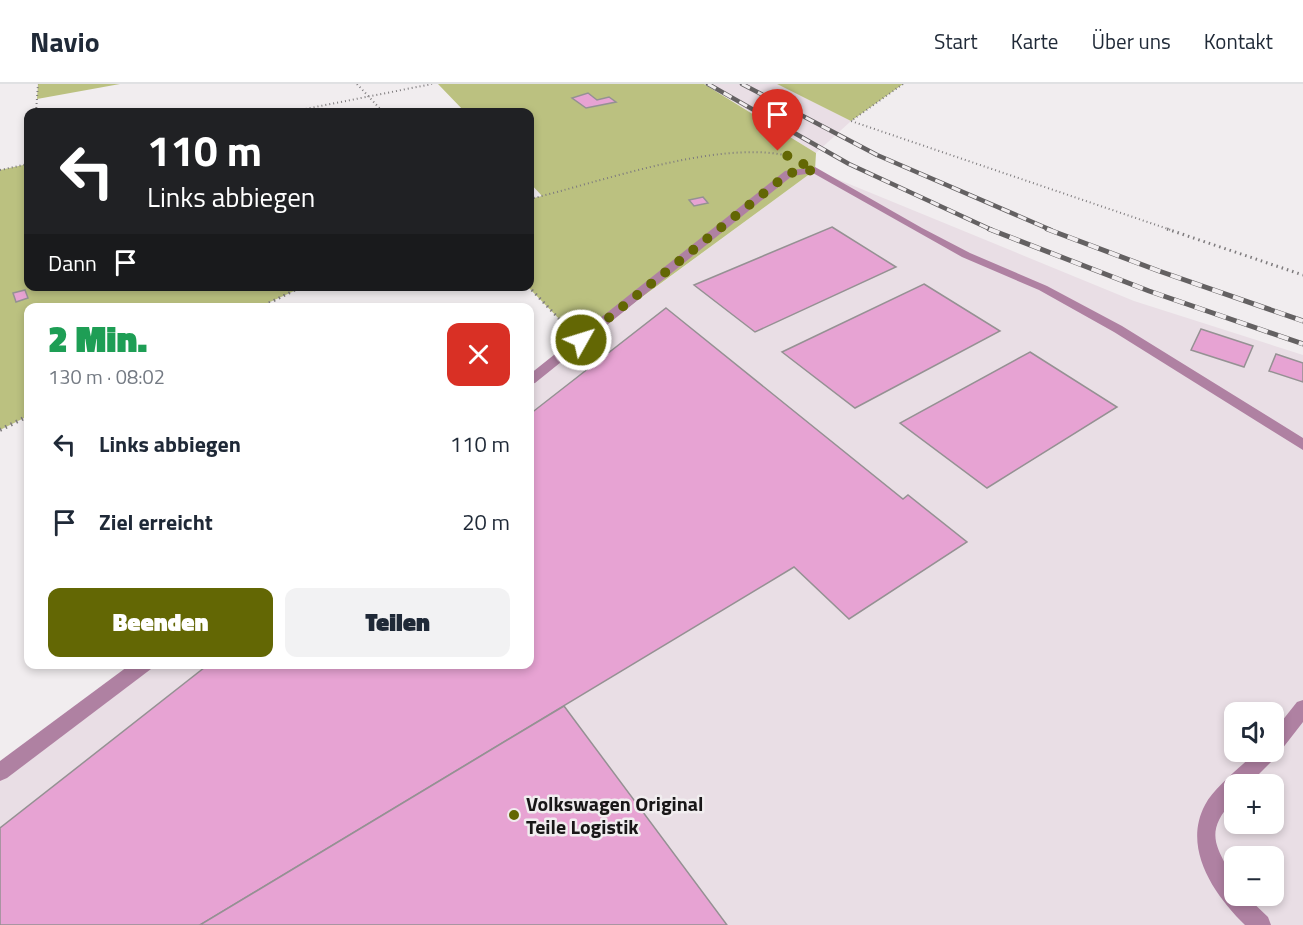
<!DOCTYPE html>
<html lang="de">
<head>
<meta charset="utf-8">
<style>
  :root { --surface:#fff; --page:#f2f2f3; --text:#1f2937; --muted:#747a83; --line:#e0e1e3; --accent:#636704 }
  body { margin:0; font-family:"Titillium Web",sans-serif; background:var(--page); color:var(--text); height:100vh; display:flex; flex-direction:column; font-size:22px; white-space:nowrap }
  * { box-sizing:border-box; margin:0 }
  p { font-size:20px; color:var(--muted) }
  .icon { flex:none; width:33px; height:33px; fill:none; stroke:currentColor; stroke-width:2; stroke-linecap:round; stroke-linejoin:round }
  .map { position:relative; flex:1; overflow:hidden }
  .panel { position:absolute; left:24px; top:219px; width:510px; height:366px; display:flex; flex-direction:column; background:var(--surface); border-radius:12px; box-shadow:0 3px 9px #0003 }
  .panel>* { flex:none }
  .guide { position:absolute; left:24px; top:24px; width:510px; height:183px; border-radius:12px; box-shadow:0 3px 9px #0003; background:#202124; color:#fff; overflow:hidden }
  .fabs { position:absolute; left:1224px; top:618px; display:grid; gap:12px }
  .fabs a { display:grid; place-items:center; width:60px; height:60px; border-radius:12px; background:var(--surface); box-shadow:0 3px 9px #0003; font-size:30px }
  .pin { position:absolute; display:grid; place-items:center; width:51px; height:51px; color:#fff; margin:-62px -26px; border-radius:50% 50% 50% 0; rotate:-45deg; box-shadow:0 0 6px #0007 }
  .pin .icon { rotate:45deg }
  .me { position:absolute; width:66px; margin:-33px; rotate:51deg; stroke-linejoin:round; filter:drop-shadow(0 0 4px #0008) }
  .turn { display:flex; align-items:center; gap:21px; height:126px; padding:0 24px; font-size:27px }
  .turn .icon { width:78px; height:78px; stroke-width:2.5 }
  .turn b { display:block; font-size:42px; line-height:51px }
  .then { display:flex; align-items:center; height:57px; padding:0 24px; background:#0003; gap:12px; font-size:22px }
  .round { display:grid; place-items:center; flex:none; width:63px; height:63px; border-radius:12px; background:var(--page) }
  .overview { display:flex; align-items:center; justify-content:space-between; height:102px; padding:0 24px }
  h1 { font-size:36px; font-weight:800; line-height:45px; color:#1e9e55 }
  .cta { display:flex; gap:12px; margin-top:auto; padding:12px 24px }
  .cta a { flex:1; height:69px; border-radius:12px; background:var(--accent); color:#fff; font-size:24px; font-weight:800; line-height:69px; text-align:center }
  .cta a+a { background:var(--page); color:var(--text) }
  ul { padding:0; list-style:none }
  li { display:flex; align-items:center; gap:18px; height:78px; padding:0 24px }
  li div { flex:1 }
  li b { display:block; font-size:22px }
  li em { font-style:normal }
  header { display:flex; align-items:center; gap:36px; box-sizing:border-box; height:84px; padding:0 30px; background:var(--surface); border-bottom:2px solid var(--line) }
  header strong { font-size:28px }
  nav { display:flex; gap:33px; margin-inline-start:auto; font-size:21px }
  .map>svg:first-child { display:block }
  .built { fill:#e9dee5; fill-rule:evenodd }
  .green { fill:#bbc180 }
  .building { fill:#e7a3d3; stroke:#959193; stroke-width:1.5 }
  .lines { fill:none; stroke-linecap:round; stroke-linejoin:round }
  .path-far2 { stroke:#7e7b7d; stroke-width:2; stroke-dasharray:1 3; stroke-linecap:butt }
  .path-far1 { stroke:#7e7b7d; stroke-width:3; stroke-dasharray:1.5 4; stroke-linecap:butt }
  .path { stroke:#7e7b7d; stroke-width:4; stroke-dasharray:1.5 4.5; stroke-linecap:butt }
  .service { fill:#af81a2; fill-rule:evenodd }
  .minor { fill:#af81a2; fill-rule:evenodd }
  .rail-far1-casing { stroke:#646162; stroke-width:4.5 }
  .rail-casing { stroke:#646162; stroke-width:5 }
  .rail-far1 { stroke:#f1edef; stroke-width:3; stroke-dasharray:9; stroke-linecap:butt }
  .rail { stroke:#f1edef; stroke-width:4; stroke-dasharray:11; stroke-linecap:butt }
  .route { stroke:#636704; stroke-width:10; stroke-dasharray:0 18 }
  .poi-dot { fill:#636704; stroke:#f1edef; stroke-width:2 }
  .labels { text-anchor:middle; stroke-width:5; stroke-linejoin:round; paint-order:stroke }
  .near-poi-label { font-size:20px; font-weight:bold; fill:#191718; stroke:#f1edef; text-anchor:start }
</style>
</head>
<body>
<header>
<strong>Navio</strong>
<nav><a>Start</a><a>Karte</a><a>Über uns</a><a>Kontakt</a></nav>
</header>
<div class="map">
<svg width="1303" height="841" viewBox="0 0 1303 841">
  <rect width="100%" height="100%" fill="#f1edef"/>
  <g class="built">
    <path d="M705 0H777L851 37 816 69Z"/>
    <path d="M815 86 1134 217 1303 271V841H0V688L145 581 530 580V296ZM1234 628H1274V668H1234ZM1234 700H1274V740H1234ZM1234 772H1274V812H1234Z"/>
  </g>
  <g class="green">
    <path d="M38 0H120L37 15Z"/>
    <path d="M438 0H704L816 69 815 86 563 271 567 243 528 203 530 115 542 112 530 99V28H465Z"/>
    <path d="M777 0H903L851 37Z"/>
    <path d="M28 80V202L303 203 259 223 28 224V332L0 346V86Z"/>
  </g>
  <g class="building">
    <path d="M588 9 597 16 609 13 616 18 586 24 572 14Z"/>
    <path d="M703 113 708 119 694 122 689 116Z"/>
    <path d="M832 143 896 183 755 248 694 201Z"/>
    <path d="M924 200 1000 247 855 324 782 268Z"/>
    <path d="M25 206 28 214 16 218 13 209Z"/>
    <path d="M666 224 903 415 908 411 967 458 849 535 794 483 200 841H0V744L209 580H530V330Z"/>
    <path d="M1201 245 1253 262 1244 283 1191 266Z"/>
    <path d="M1030 268 1117 323 987 404 900 339Z"/>
    <path d="M1276 270 1303 279V298L1269 287Z"/>
    <path d="M564 622 727 841H200Z"/>
  </g>
  <g class="lines">
    <g class="path-far2">
      <path d="M357 0 383 28"/>
      <path d="M903 0 851 37 1171 146"/>
      <path d="M36 28 38 0"/>
      <path d="M290 28 432 0"/>
      <path d="M0 86 28 80"/>
      <path d="M530 115C600 98 715 57 784 71"/>
    </g>
    <g class="path-far1">
      <path d="M1167 145 1303 191"/>
      <path d="M528 202 565 241"/>
      <path d="M259 224 303 202"/>
    </g>
    <path class="path" d="M0 346 28 332"/>
    <g class="service">
      <path d="M815 83 922 144 970 169 1047 202 1122 242 1303 354V366L1114 248 1039 206 962 173 813 89 792 92 535 299 530 300V290L785 87Z"/>
      <path d="M131 580H153L151 585 7 694 0 697V677Z"/>
    </g>
    <path class="minor" d="M1303 616V638L1275 674 1249 700H1234V716C1192 759 1234 772 1234 812H1246L1268 833 1271 841H1245C1214 811 1182 764 1205 721 1214 703 1241 683 1256 668H1274V647L1297 618Z"/>
    <defs>
      <g id="rail-far1">
        <path d="M708 0 849 80 992 146"/>
        <path d="M742 0 877 71 1051 146"/>
      </g>
      <g id="rail">
        <path d="M989 145 1149 207 1303 260"/>
        <path d="M1047 145 1159 187 1303 237"/>
      </g>
    </defs>
    <use href="#rail-far1" class="rail-far1-casing"/>
    <use href="#rail" class="rail-casing"/>
    <use href="#rail-far1" class="rail-far1"/>
    <use href="#rail" class="rail"/>
  </g>
  <g class="lines">
    <path class="route" d="M581 256 789 89 815 86 778 67"/>
  </g>
  <circle class="poi-dot" cx="514" cy="731" r="6"/>
  <g class="labels">
    <g class="near-poi-label">
      <text x="526" y="727">Volkswagen Original<tspan x="526" dy="23">Teile Logistik</tspan></text>
    </g>
  </g>
</svg>
<div class="fabs">
<a><svg class="icon" aria-label="sound" viewBox="0 0 24 24"><path d="M4 9h4l5-4v14l-5-4H4zM17 9q2 3 0 6"/></svg></a>
<a>+</a>
<a>−</a>
</div>
<div class="pin" style="left:778px;top:67px;background:#d93025"><svg class="icon" aria-label="arrive" viewBox="0 0 24 24"><path d="M6 21V4h12l-3 4 3 4H6"/></svg></div>
<svg class="me" style="left:581px;top:256px" viewBox="-20 -20 40 40"><circle r="17" fill="#636704" stroke="#fff" stroke-width="3"/><path d="M0-11L8 9 0 5-8 9z" fill="#fff"/></svg>
<div class="guide">
<div class="turn"><svg class="icon" aria-label="left" viewBox="0 0 24 24"><path d="M17 20v-9H6M10 6l-5 5 5 5"/></svg><div><b>110 m</b>Links abbiegen</div></div>
<div class="then">Dann<svg class="icon" aria-label="arrive" viewBox="0 0 24 24"><path d="M6 21V4h12l-3 4 3 4H6"/></svg></div>
</div>
<section class="panel">
<div class="overview"><div><h1>2 Min.</h1><p>130 m · 08:02</p></div><a class="round" style="background:#d93025;color:#fff"><svg class="icon" aria-label="close" viewBox="0 0 24 24"><path d="M6 6l12 12M18 6L6 18"/></svg></a></div>
<ul>
<li><svg class="icon" aria-label="left" viewBox="0 0 24 24"><path d="M17 20v-9H6M10 6l-5 5 5 5"/></svg><div><b>Links abbiegen</b></div><em>110 m</em></li>
<li><svg class="icon" aria-label="arrive" viewBox="0 0 24 24"><path d="M6 21V4h12l-3 4 3 4H6"/></svg><div><b>Ziel erreicht</b></div><em>20 m</em></li>
</ul>
<div class="cta"><a>Beenden</a><a>Teilen</a></div>
</section>
</div>
</body>
</html>
